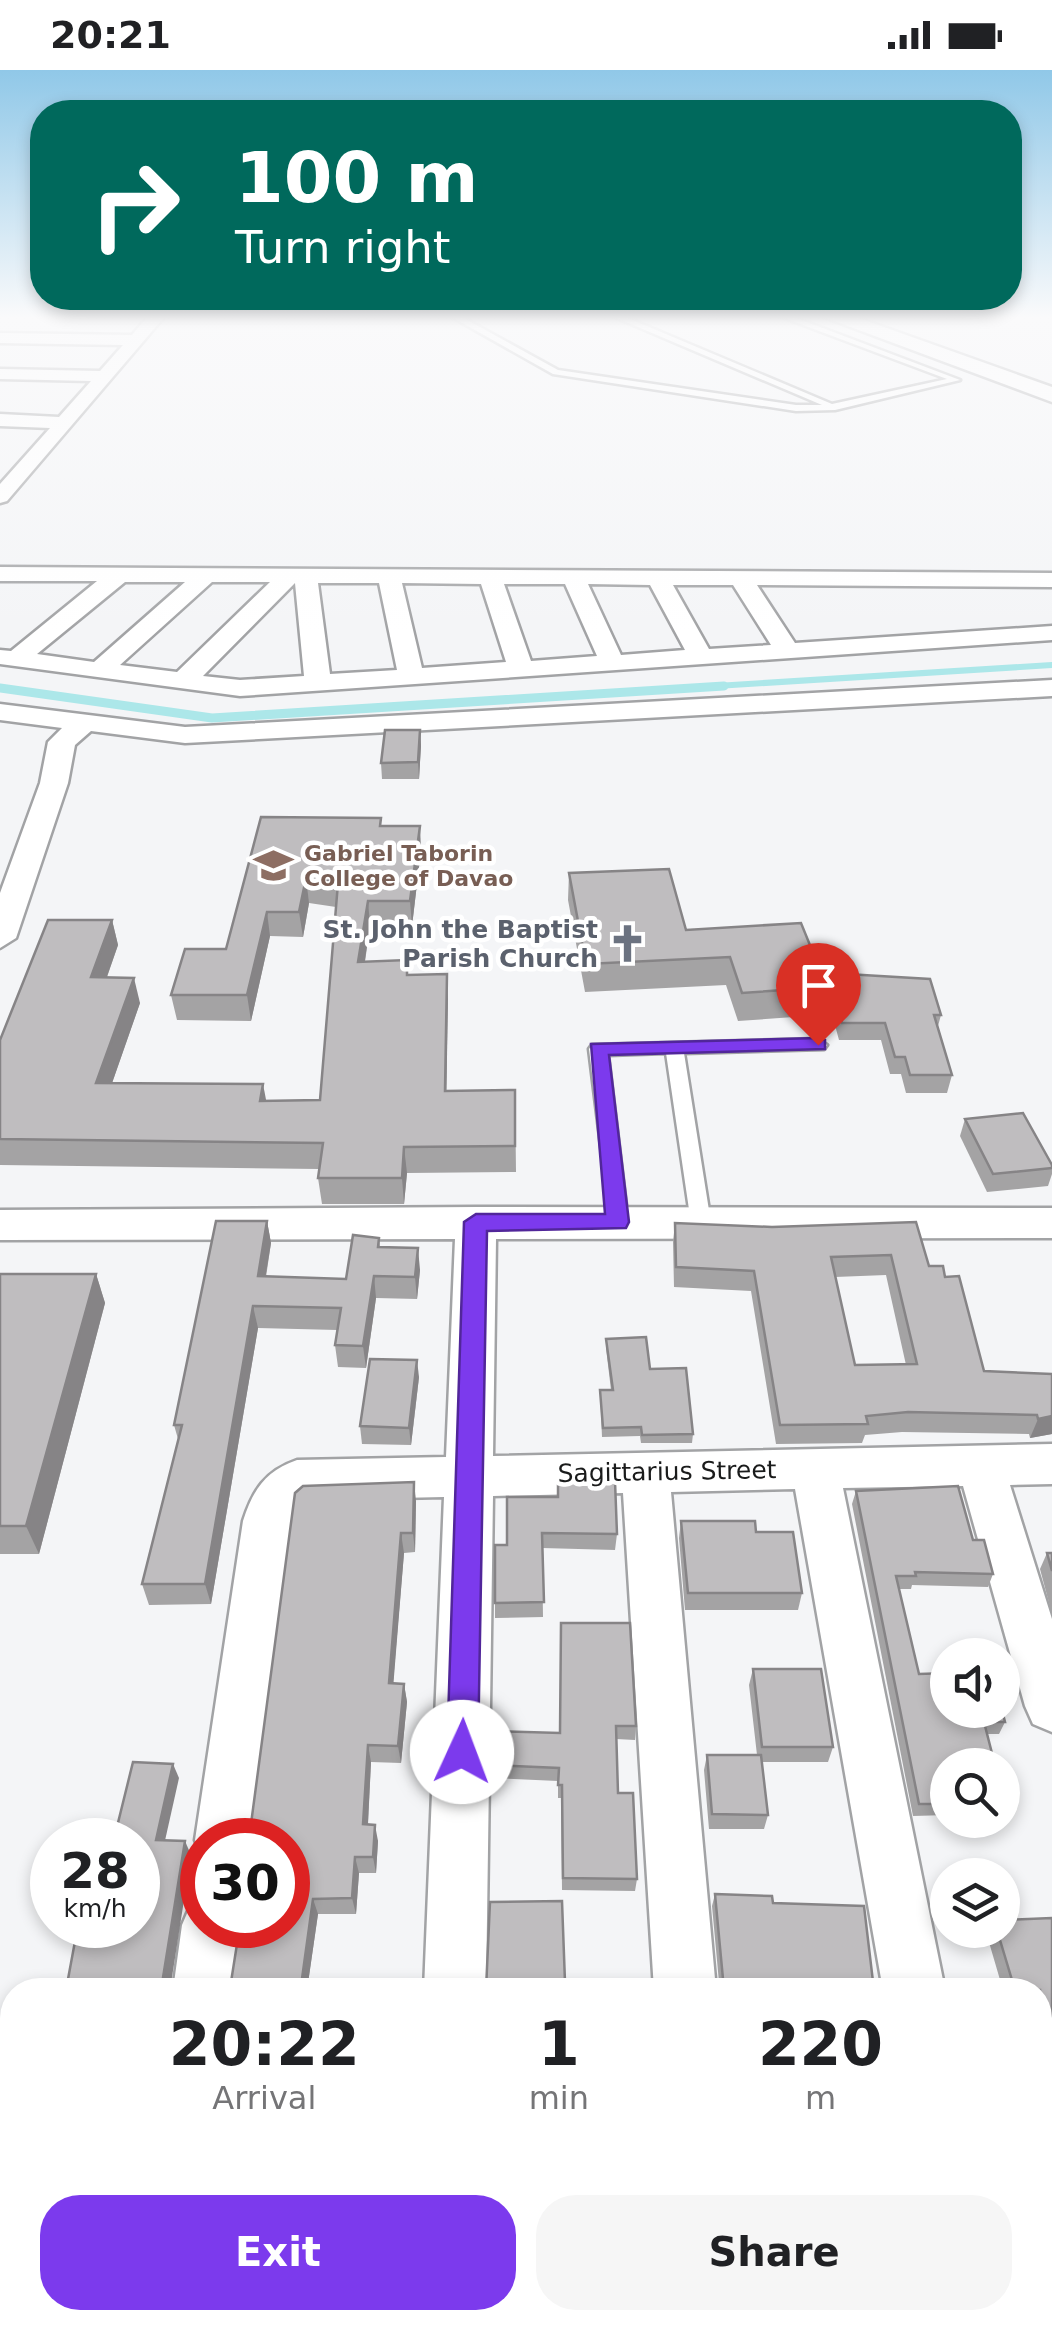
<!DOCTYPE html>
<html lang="en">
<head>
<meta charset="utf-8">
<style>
  :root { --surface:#fff; --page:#f6f6f6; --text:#202124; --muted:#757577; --accent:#7c3aed }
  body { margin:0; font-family:"DejaVu Sans",sans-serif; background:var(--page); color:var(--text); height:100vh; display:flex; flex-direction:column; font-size:38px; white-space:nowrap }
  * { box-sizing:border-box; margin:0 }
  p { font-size:32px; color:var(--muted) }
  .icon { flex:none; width:55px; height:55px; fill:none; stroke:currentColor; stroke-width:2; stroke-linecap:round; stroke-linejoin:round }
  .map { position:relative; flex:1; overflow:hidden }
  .panel { position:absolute; left:0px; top:1908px; width:1052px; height:352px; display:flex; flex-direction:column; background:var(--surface); border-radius:40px 40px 0 0; box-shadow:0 5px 15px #0003 }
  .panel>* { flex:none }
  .banner { position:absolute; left:30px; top:30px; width:992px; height:210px; border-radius:40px; box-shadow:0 5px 15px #0003; background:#00695c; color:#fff; overflow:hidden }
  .tools { position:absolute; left:930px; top:1568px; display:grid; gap:20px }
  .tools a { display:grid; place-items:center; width:90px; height:90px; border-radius:50%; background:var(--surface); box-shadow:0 5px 15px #0003; font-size:50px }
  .speed { position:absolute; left:30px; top:1748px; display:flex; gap:20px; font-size:50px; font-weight:700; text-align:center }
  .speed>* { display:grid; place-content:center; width:130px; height:130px; border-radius:50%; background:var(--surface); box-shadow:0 5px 15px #0003; line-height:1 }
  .speed small { font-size:25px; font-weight:400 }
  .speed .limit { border:15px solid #d22; background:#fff; color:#111 }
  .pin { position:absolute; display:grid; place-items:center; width:85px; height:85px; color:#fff; margin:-102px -42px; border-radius:50% 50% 50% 0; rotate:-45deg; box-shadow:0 0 10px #0007 }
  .pin .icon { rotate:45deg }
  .me { position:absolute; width:110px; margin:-55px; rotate:2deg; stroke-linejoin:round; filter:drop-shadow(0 0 8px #0008) }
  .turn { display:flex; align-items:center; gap:35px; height:210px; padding:0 40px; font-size:45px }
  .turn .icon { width:130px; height:130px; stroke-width:2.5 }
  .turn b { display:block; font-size:70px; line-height:85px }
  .eta { display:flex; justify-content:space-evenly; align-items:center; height:170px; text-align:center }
  .eta b { font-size:60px; font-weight:700; line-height:70px }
  .primary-button { display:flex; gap:20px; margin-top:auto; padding:20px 40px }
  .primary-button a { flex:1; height:115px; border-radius:40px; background:var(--accent); color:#fff; font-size:40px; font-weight:700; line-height:115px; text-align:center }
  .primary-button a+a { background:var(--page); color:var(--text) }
  .status { display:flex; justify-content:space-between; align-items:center; height:70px; padding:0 50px; background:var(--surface); direction:ltr }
  .status svg { height:28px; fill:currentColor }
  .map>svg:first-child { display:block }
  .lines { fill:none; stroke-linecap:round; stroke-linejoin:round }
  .stream-far1 { stroke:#ace7e9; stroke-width:6 }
  .stream { stroke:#ace7e9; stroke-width:9 }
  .service-casing { stroke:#a2a3a5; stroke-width:5 }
  .minor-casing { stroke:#a2a3a5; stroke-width:5 }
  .trunk-casing { stroke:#a2a3a5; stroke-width:5 }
  .service { fill:#fff; fill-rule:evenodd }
  .minor { fill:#fff; fill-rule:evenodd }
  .trunk { fill:#fff; fill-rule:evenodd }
  .wall { fill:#a4a3a4; fill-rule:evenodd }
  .shaded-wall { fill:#868486 }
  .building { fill:#bfbdbf; stroke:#868486; stroke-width:2.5; fill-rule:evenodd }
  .route { fill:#7c3aed; stroke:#51269a; stroke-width:2.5 }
  .labels { text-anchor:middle; stroke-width:9; stroke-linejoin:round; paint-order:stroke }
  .far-education-label { font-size:22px; font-weight:bold; fill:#785e54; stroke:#fff; text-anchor:start }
  .worship-label { font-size:25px; font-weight:bold; fill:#5b616d; stroke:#fff; text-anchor:end }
  .street-label { font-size:25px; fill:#1a1b1b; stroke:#fff }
</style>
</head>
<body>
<div class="status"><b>20:21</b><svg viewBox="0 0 49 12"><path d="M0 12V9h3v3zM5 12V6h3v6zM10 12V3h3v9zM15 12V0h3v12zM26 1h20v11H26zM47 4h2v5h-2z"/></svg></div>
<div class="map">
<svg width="1052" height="2258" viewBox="0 0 1052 2258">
  <rect width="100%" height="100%" fill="#f4f5f7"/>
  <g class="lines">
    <path class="stream-far1" d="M684 618 1052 595"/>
    <path class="stream" d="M0 618 212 648 724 616"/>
    <defs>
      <g id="service">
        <path d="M450 246H460L558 300 796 335H822L612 246H623L832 334 947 309 779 246H791L960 310 835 340 796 341 553 304Z"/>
        <path d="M818 969 827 975 824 979 684 983 711 1153 701 1160 691 1153 666 983 608 985 628 1152 625 1157H611L589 979 592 975Z"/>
      </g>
      <g id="minor">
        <path d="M148 246H165L7 431 0 433V414L50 358 0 356V344L59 347 91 311 0 309V299L100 301 123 275 0 273V263L132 265Z"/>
        <path d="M0 497 1052 503V517L757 515 795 573 1052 556V570L240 626 0 594V580L11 581 97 511H0ZM125 512H185L94 592 37 584ZM212 512H270L177 602 120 595ZM295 513 304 606 240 610 203 606ZM318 513H379L397 600 330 604ZM402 513 481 514 506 592 422 598ZM504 514H565L597 586 531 591ZM588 514 650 515 685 580 621 585ZM673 515H733L771 575 709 579Z"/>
        <path d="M1052 610V626L185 673 91 661 75 675 68 713 16 868 0 878V823L40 713 48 672 62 658 0 650V634L185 657Z"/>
        <path d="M476 1137 1052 1138V1168L496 1169 493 1386 1052 1374V1414L1010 1415 1052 1549V1662L1033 1654 1025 1636 963 1416 843 1418 945 1920H883L795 1419 671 1422 716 1920H654L623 1423 493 1426 486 1920H424L444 1427 307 1430 295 1441 253 1770H202V1788L195 1770 243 1451C253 1420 265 1401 297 1390L446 1387 455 1169 0 1170V1140Z"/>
        <path d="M202 1829V1855H242L235 1920H173L182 1855 191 1834Z"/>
        <path d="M123 2248H195L194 2258H122Z"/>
        <path d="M408 2248H479L480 2258H408Z"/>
        <path d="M674 2248H745L747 2258H675Z"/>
        <path d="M940 2248H1011L1014 2258H942Z"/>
      </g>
      <path id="trunk" d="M821 246H853L1052 317V332Z"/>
    </defs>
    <use href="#service" class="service-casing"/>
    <use href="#minor" class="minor-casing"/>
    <use href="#trunk" class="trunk-casing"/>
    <use href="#service" class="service"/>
    <use href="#minor" class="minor"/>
    <use href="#trunk" class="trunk"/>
  </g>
  <g class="wall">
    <path d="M420 660 421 676 419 709H382L381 693Z"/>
    <path d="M261 747 381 748V756L421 780 412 856 370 855 365 892 407 890 408 905 447 904 446 1021 515 1020 516 1102 407 1103 404 1134H322L318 1108 319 1099 0 1095V970L112 850 118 875 107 907 140 933 112 1013 266 1031 320 1030 336 837 309 833 303 867 270 866 251 951 177 950 171 925 226 879Z"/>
    <path d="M569 803 686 860 827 917 829 903 941 945 938 956 952 1005 947 1023H906L901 1004H890L881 970H839L826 922 822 945 738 951 726 915 585 922 568 830Z"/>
    <path d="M965 1049 1052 1095V1104L1048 1116 987 1122 960 1066Z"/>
    <path d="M267 1151 271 1173 266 1207 346 1209 379 1168 380 1177 420 1200 417 1229 376 1228 366 1298 338 1297 335 1275 337 1260 258 1258 211 1534 149 1535 142 1514 178 1369 174 1355Z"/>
    <path d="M916 1152 929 1196 945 1207 984 1301 1052 1304V1364L1030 1368 1029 1364 902 1362 865 1365 862 1373 776 1374 751 1221 674 1217 673 1172 675 1153 772 1157ZM886 1205 906 1295H855L835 1207Z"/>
    <path d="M0 1204H96L105 1233 39 1484H0Z"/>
    <path d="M606 1269 650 1299 693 1364 692 1373H641L640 1366 602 1367 600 1320H611L606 1278Z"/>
    <path d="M419 1307 411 1375 362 1374 360 1356Z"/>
    <path d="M856 1421 973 1470 993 1504 988 1517 912 1515 911 1519H899L919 1604 1005 1652 999 1664H987L948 1695V1745L913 1746 852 1434Z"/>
    <path d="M507 1427 617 1464 615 1480 542 1478 543 1547 495 1548V1533L507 1475Z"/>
    <path d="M416 1431 415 1482 404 1483 393 1613 404 1614 407 1632 401 1693 371 1692 368 1755 378 1771 376 1803H359L356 1844H318L307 1920H235L231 1912 288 1855 251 1754Z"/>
    <path d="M681 1451 756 1462 802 1523 798 1540H685L679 1468Z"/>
    <path d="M1047 1483H1052V1544L1040 1499Z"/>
    <path d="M561 1553 636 1656 635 1670 616 1669 618 1723 637 1809 635 1821 562 1820 561 1728H558V1711L493 1708V1661L560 1663Z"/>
    <path d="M753 1599 833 1677 828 1692H762L768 1745 764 1759H709L704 1700 707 1685H757L749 1615Z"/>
    <path d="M715 1824 773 1833 874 1920H716L719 1912 712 1836Z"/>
    <path d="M1052 1848V2090L1040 2049V1920H1003L986 1862 988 1860H1002Z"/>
    <path d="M834 2248H945L936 2254 835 2255Z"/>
  </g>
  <g class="shaded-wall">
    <path d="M420 660 421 676 419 709 418 692Z"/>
    <path d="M420 756 421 780 412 856 410 831Z"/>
    <path d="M306 808 309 833 303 867 299 842Z"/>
    <path d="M368 831 370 855 361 917 358 892Z"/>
    <path d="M267 842 270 866 251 951 247 925Z"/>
    <path d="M112 850 118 875 98 932 91 907Z"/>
    <path d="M447 904 448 929 446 1046 445 1021Z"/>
    <path d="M134 908 140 933 103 1039 96 1013Z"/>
    <path d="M263 1014 268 1040 260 1031Z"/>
    <path d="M404 1077 407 1103 404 1134 402 1108Z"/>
    <path d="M267 1151 271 1173 262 1228 258 1206Z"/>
    <path d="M418 1178 420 1200 417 1229 415 1207Z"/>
    <path d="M96 1204 105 1233 39 1484 26 1456Z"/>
    <path d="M374 1206 376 1228 366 1298 363 1276Z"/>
    <path d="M253 1236 258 1258 211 1534 205 1514Z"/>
    <path d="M417 1290 419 1307 411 1375 409 1358Z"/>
    <path d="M1052 1346V1364L1030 1368 1038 1349Z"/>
    <path d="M414 1412 416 1431 415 1482 413 1463Z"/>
    <path d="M401 1463 404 1483 392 1631 389 1613Z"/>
    <path d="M404 1614 407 1632 401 1693 398 1676Z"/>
    <path d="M368 1675 371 1692 367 1771 363 1754Z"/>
    <path d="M173 1694 179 1708 162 1784 156 1770Z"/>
    <path d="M375 1755 378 1771 376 1803 373 1787Z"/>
    <path d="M185 1771 191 1785 170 1920H161Z"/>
    <path d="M355 1787 359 1803 356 1844 352 1828Z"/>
    <path d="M313 1829 318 1844 307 1920H302L301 1916Z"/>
    <path d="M91 2248H102L100 2258H90Z"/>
    <path d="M372 2248H376L375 2258H372Z"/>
  </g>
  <g class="building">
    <path d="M385 660H420L418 692 381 693Z"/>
    <path d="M261 747 381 748 380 756H420L410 831H368L358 892 407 890V905L447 904 445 1021 515 1020V1076L404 1077 402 1108H318L323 1073 0 1069V970L48 850H112L91 907 134 908 96 1013 263 1014 260 1031 320 1030 338 813 306 808 299 842H267L247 925H171L185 879H226Z"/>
    <path d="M669 799 686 860 801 853 827 917 742 923 730 887 586 894 569 803Z"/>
    <path d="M829 903 930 909 941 945H934L952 1005H910L905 987H895L885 953H842Z"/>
    <path d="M1023 1043 1052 1095V1098L993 1104 965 1049Z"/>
    <path d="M216 1151H267L258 1206 346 1209 353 1165 379 1168 378 1177 418 1178 415 1207 374 1206 363 1276 335 1275 341 1238 253 1236 205 1514H142L182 1355H174Z"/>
    <path d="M916 1152 929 1196H943L945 1207 959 1206 984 1301 1052 1304V1346L1038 1349 1037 1345 908 1342 866 1346 868 1354 780 1355 754 1201 676 1197 675 1153 772 1157ZM891 1185 917 1294 855 1295 831 1187Z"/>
    <path d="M0 1204H96L26 1456H0Z"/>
    <path d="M646 1267 650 1299 686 1298 693 1364 642 1365 641 1357 603 1358 600 1320H613L606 1269Z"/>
    <path d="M370 1289 417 1290 409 1358 360 1356Z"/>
    <path d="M615 1411 617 1464 542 1463 544 1532 495 1533V1475H507V1427H558V1413Z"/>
    <path d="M414 1412 413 1463H401L389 1613 404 1614 398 1676 368 1675 363 1754 375 1755 373 1787H355L352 1828 313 1829 301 1916 231 1912 240 1855H288V1770H241L242 1757 251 1754 295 1423 303 1416Z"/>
    <path d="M958 1416 973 1470H984L993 1504 915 1502 916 1506H896L919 1604 948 1603V1640H1002L1005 1652H984L995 1695H948V1734H919L856 1421Z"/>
    <path d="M681 1451H755L756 1462H793L802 1523H688Z"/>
    <path d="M1047 1483H1052V1501Z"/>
    <path d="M561 1553H630L636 1656H616L618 1723H633L637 1809 563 1808 562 1715H558L559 1698 492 1695 493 1661 560 1663Z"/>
    <path d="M753 1599H821L833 1677H762Z"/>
    <path d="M707 1685H761L768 1745 712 1744Z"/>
    <path d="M133 1692 173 1694 156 1770 185 1771 161 1920H66L78 1855H138V1770H98V1768L114 1769Z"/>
    <path d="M715 1824 772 1826 773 1833 864 1836 874 1920H723L722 1913H718L723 1909Z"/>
    <path d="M562 1831 565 1912 652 1915V1920H486L490 1832Z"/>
    <path d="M1052 1848V2046L1040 2006V1920H1015L997 1860H1002V1850Z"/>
    <path d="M29 2248H91L90 2258H27Z"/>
    <path d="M190 2248H372V2258H175L176 2255 189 2254Z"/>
    <rect x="588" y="2248" width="56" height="10"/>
    <path d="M1052 2253V2258H1006Z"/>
  </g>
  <linearGradient id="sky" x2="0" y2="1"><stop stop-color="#90c8e8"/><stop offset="0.44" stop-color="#fafafb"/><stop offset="1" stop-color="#fafafb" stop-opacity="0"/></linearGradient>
  <rect width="1052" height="562" fill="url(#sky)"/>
  <path class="route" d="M818 968 825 970V979L609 985 629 1152 626 1158 487 1161 478 1682 474 1693 462 1697 451 1693 447 1682 464 1152 476 1144H605L591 974Z"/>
  <defs>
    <symbol id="university-bare" viewBox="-9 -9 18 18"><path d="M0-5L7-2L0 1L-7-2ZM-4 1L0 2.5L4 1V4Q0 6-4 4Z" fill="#8d6e63" stroke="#fff" stroke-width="2.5" paint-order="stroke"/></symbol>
    <symbol id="church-bare" viewBox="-9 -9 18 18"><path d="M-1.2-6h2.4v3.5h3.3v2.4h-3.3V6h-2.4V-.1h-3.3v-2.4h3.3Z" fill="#6b7280" stroke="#fff" stroke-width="2.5" paint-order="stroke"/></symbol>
  </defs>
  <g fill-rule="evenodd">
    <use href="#university-bare" x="246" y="768" width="55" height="55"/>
    <use href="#church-bare" x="600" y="846" width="55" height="55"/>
  </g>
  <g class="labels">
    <g class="far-education-label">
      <text x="304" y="791">Gabriel Taborin<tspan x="304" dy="25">College of Davao</tspan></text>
    </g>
    <g class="worship-label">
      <text x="598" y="868">St. John the Baptist<tspan x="598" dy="29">Parish Church</tspan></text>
    </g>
    <g class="street-label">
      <text transform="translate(667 1401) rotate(-1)" y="9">Sagittarius Street</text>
    </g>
  </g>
</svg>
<div class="tools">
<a><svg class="icon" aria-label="sound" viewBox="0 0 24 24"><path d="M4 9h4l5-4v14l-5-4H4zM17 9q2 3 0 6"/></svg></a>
<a><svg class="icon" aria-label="search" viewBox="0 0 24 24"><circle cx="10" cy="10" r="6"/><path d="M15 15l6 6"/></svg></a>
<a><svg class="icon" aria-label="layers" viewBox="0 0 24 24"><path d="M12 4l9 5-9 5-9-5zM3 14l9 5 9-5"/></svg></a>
</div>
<div class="speed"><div>28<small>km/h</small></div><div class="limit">30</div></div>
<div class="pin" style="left:818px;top:975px;background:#d93025"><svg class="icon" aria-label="arrive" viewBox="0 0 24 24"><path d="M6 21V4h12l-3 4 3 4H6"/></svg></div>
<svg class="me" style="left:462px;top:1682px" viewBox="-20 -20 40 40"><circle r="19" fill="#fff"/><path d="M0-13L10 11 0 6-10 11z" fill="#7c3aed"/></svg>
<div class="banner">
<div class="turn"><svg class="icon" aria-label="right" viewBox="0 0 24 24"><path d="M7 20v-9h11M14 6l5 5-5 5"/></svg><div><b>100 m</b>Turn right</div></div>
</div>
<section class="panel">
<div class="eta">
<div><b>20:22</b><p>Arrival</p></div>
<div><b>1</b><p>min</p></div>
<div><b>220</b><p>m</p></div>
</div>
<div class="primary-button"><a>Exit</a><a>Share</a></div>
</section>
</div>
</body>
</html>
